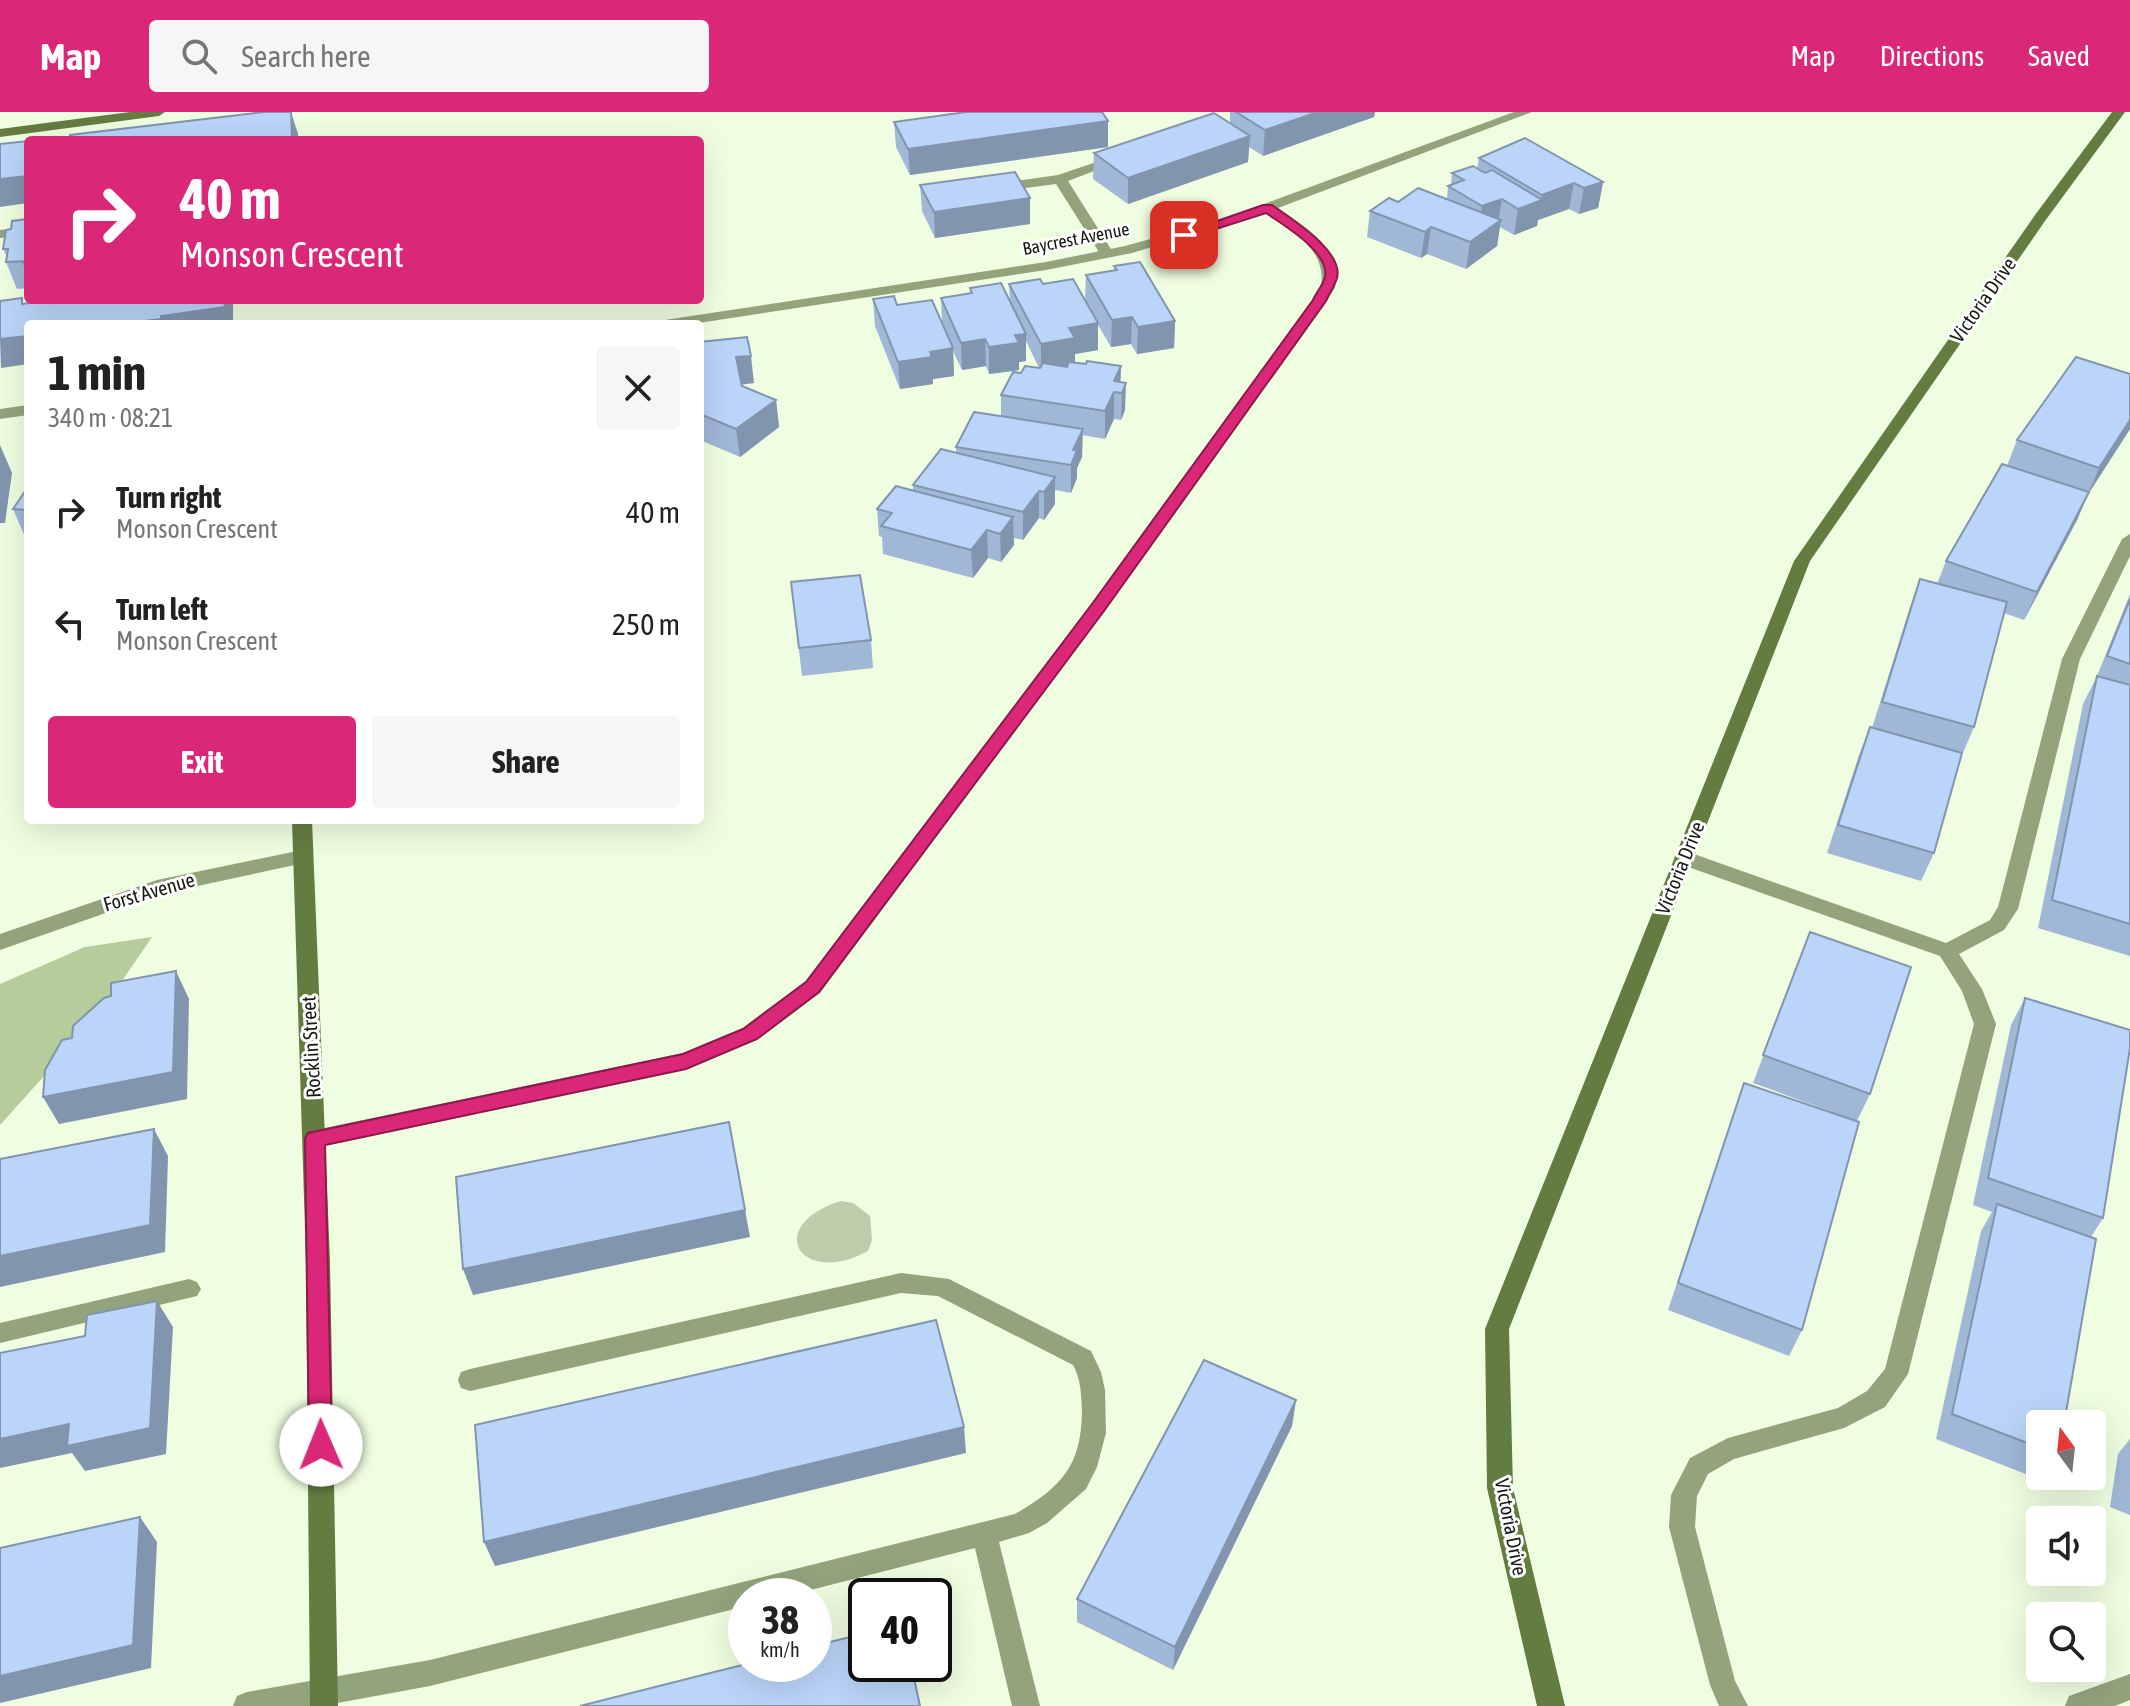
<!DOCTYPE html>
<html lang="en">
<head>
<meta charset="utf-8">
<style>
  :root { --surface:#fff; --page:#f6f6f6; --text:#222; --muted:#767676; --accent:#db2777 }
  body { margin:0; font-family:"Asap Condensed",sans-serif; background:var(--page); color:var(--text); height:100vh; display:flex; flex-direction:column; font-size:30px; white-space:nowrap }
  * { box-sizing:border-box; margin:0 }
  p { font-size:26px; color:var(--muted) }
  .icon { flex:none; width:44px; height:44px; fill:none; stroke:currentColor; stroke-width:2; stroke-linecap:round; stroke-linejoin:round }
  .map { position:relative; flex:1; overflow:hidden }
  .drawer { position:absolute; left:24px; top:208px; width:680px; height:504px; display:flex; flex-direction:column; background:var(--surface); border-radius:8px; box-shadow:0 8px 32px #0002 }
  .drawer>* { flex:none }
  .top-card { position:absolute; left:24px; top:24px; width:680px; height:168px; border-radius:8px; box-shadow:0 8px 32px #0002; background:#db2777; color:#fff; overflow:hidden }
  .needle { width:52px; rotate:345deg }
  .fabs { position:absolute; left:2026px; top:1298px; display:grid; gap:16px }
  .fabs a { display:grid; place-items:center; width:80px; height:80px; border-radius:8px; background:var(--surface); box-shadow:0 8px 32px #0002; font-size:40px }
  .speed { position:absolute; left:728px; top:1466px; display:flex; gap:16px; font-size:40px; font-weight:700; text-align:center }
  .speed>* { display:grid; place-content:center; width:104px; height:104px; border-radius:50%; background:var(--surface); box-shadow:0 8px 32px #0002; line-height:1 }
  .speed small { font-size:20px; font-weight:400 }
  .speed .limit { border:4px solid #111; border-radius:12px; background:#fff; color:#111 }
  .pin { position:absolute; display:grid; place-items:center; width:68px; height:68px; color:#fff; margin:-34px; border-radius:16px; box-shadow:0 4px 12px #0006 }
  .me { position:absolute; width:88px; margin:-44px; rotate:359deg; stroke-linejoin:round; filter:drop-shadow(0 0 6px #0008) }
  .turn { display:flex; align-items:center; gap:28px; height:168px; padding:0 24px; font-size:36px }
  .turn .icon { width:104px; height:104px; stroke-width:2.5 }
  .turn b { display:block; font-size:56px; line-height:68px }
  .round { display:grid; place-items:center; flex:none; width:84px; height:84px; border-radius:8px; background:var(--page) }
  .summary { display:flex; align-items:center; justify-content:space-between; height:136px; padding:0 24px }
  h1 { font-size:48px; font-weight:700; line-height:60px }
  .button { display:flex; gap:16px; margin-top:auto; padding:16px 24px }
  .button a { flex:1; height:92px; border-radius:8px; background:var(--accent); color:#fff; font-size:32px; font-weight:700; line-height:92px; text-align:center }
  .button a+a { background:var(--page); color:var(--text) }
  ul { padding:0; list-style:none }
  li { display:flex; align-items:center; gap:24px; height:112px; padding:0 24px }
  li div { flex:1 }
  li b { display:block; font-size:30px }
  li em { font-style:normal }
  header { display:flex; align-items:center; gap:48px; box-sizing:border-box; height:112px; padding:0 40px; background:var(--accent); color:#fff }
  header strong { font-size:38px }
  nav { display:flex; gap:44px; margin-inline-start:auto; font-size:28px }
  .search { width:560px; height:72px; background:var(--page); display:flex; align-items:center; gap:20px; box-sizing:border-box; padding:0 28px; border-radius:8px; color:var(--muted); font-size:30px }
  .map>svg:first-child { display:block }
  .green { fill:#bdccab }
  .forest { fill:#b6cc9a }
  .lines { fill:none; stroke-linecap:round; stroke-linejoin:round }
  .lane { fill:#92a47c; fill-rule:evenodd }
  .street { fill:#92a47c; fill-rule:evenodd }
  .secondary { fill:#637c40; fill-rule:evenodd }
  .wall { fill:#a0b7d6 }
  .shaded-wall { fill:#8295ae }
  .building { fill:#bad5f9; stroke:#8295ae; stroke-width:2 }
  .route { fill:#db2777; stroke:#8e194d; stroke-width:2 }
  .labels { text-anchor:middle; stroke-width:6; stroke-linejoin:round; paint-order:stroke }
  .far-street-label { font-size:18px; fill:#161a11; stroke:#fff }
  .street-label { font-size:20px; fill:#161a11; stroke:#fff }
</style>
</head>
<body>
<header>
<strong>Map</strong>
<div class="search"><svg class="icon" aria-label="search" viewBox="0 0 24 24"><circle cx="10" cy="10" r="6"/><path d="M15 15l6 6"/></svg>Search here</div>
<nav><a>Map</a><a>Directions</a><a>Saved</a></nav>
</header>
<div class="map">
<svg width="2130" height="1594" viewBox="0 0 2130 1594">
  <rect width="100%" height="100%" fill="#effde0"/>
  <path class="green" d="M841 1089 853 1091 870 1104 872 1128 868 1139C799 1176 763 1113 841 1089Z"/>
  <path class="forest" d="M152 825 98 904 0 1013V872L85 835Z"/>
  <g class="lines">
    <g class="lane">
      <path d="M1111 45 1123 48 1068 69 1114 142 1112 145H1102L1056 72 996 80 989 76 996 72 1058 63Z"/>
      <path d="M28 115V123L0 126V118Z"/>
      <path d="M2130 422V444L2080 547 2018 797 2004 818 1959 842 1982 877 1996 912 1908 1262 1885 1295 1844 1316 1734 1347 1708 1362 1697 1384 1695 1415 1735 1569 1748 1594H1719L1710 1573 1669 1415 1671 1383 1690 1346 1728 1326 1838 1296 1867 1279 1885 1257 1974 912 1962 879 1940 844 1677 751 1674 746 1677 741H1691L1946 831 1990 808 1998 795 2062 547 2122 427Z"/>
      <path d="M901 1161 949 1167 1091 1239 1101 1260 1105 1278 1106 1321 1097 1355 1086 1377 1047 1411 1029 1421 999 1430 1040 1594H1012L975 1436 787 1484H746V1494L430 1574 321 1594H233L237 1584 247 1580 430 1548 1015 1402C1062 1375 1082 1353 1082 1297 1081 1282 1081 1267 1073 1253L938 1184 901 1181 470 1279 461 1276 458 1268 461 1260 470 1257Z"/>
      <path d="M189 1167 197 1170 201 1177 197 1184 0 1231V1211Z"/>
      <path d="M2130 1562V1588L2115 1594H2065L2069 1584Z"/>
    </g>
    <g class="street">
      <path d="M1514 0H1532L1278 96C1307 116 1342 136 1335 176L1104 499 820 881 757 928 686 957 315 1036 307 1033 304 1027 307 1021 315 1018 683 941 743 916 806 869 1092 491 1321 176C1327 137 1294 120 1266 101L1132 141 1046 158 692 212H656L658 209 1046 150 1125 134 1223 107Z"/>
      <path d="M28 293V303L0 307V297Z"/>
      <path d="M302 738 309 740 312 745 309 750 160 782 0 838V822L157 768Z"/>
    </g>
    <g class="secondary">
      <path d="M130 0H165L159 4 0 25V17Z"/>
      <path d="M2112 0H2125L2045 109 1810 449 1509 1217 1513 1376 1565 1594H1537L1487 1376 1485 1217 1794 449 2035 103Z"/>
      <path d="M292 708H312L330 1149 338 1594H310L306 1149Z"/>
    </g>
  </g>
  <g class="wall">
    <path d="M1230 0H1375L1374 5 1263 44 1249 35 1248 50 1128 92 1093 67 1094 41 1230 11Z"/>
    <path d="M1108 9V35L910 63 896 35 894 10Z"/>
    <path d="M1479 46 1603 70 1598 96 1579 102 1569 97 1538 108 1537 114 1514 123 1500 115 1497 134 1466 157 1427 142 1421 146 1367 125 1370 99 1398 90 1447 87 1448 74 1451 73 1452 61 1477 56Z"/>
    <path d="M920 73 1030 112 935 126 922 99Z"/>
    <path d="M28 107V176L17 177 6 150 7 145 3 137Z"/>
    <path d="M1114 154 1175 209 1174 236 1137 242 1131 232 1111 235 1098 213V238L1075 242V250L1121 254 1120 270 1125 298 1121 308 1114 307 1105 327 1082 323V345L1077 356V366L1071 381 1055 378V392L1044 408 1039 406 1023 428 1014 426V433L1001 450 988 446 973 466 883 442 882 425 879 424 877 397 913 378V373L956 341V335L1001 305V283L1021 261 1039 256 1026 229V249L1019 250V258L989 262 986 254 962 258 953 239 954 264 933 267V272L900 277 875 214 873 187 897 193 942 211 941 186 970 182V176L1010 189 1009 172H1043L1085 188 1086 163 1114 159Z"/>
    <path d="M700 230 754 271 741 272 742 274 776 288 779 315 740 345 700 328Z"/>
    <path d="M2130 317 2087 384 2077 408 2024 508 2004 501 1974 615 1962 643 1934 741 1921 769 1827 741 1859 643 1870 615 1872 616 1910 495 1920 467 1937 472 1946 449 2007 354 2017 328Z"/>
    <path d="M28 375V425H25L13 397Z"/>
    <path d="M791 470 871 528 873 556 802 564Z"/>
    <path d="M2130 482V844L2038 816 2083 592 2097 564Z"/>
    <path d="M1810 820 1870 982 1857 1009 1753 971Z"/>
    <path d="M2025 886 2103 1106 2091 1125 2040 1312V1364H2044L2041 1368 1936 1327 1981 1119 1992 1100 1973 1093 2011 913Z"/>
    <path d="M1744 971 1802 1218 1789 1244 1668 1198 1734 999Z"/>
    <path d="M1296 1288 1292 1314 1173 1558 1077 1510V1487Z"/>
    <path d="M2130 1327V1403L2110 1395 2118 1342Z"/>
  </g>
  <g class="shaded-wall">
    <path d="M291 0 298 22V28H292Z"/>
    <path d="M1318 0H1375L1374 5 1263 44 1265 18Z"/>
    <path d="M1108 9V35L910 63 908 37Z"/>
    <path d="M1250 24 1248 50 1128 92V66Z"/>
    <path d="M28 64V91L0 95V67Z"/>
    <path d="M1603 70 1598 96 1579 102 1584 76Z"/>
    <path d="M1574 71 1569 97 1538 108 1537 114 1514 123 1518 97 1540 89 1542 83Z"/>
    <path d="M1030 86V112L935 126 934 100Z"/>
    <path d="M1502 87 1498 110 1501 108 1497 134 1466 157 1470 130 1478 121 1482 94Z"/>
    <path d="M1431 115 1427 142 1421 146 1425 120Z"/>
    <path d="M22 149H28V165Z"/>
    <path d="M224 188H233V212H120L161 204Z"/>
    <path d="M1132 205 1131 232 1111 235 1112 208Z"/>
    <path d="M1175 209 1174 236 1137 242 1138 215Z"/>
    <path d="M1098 211V238L1075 242V253L1041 259V232L1069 216Z"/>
    <path d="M1026 222V249L1019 250V258L989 262V235L1015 223Z"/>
    <path d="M28 224V252L1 256 0 227Z"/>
    <path d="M985 227 986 254 962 258 961 231Z"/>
    <path d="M953 236 954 264 933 267V272L900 277 898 250 930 240Z"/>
    <path d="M751 244 754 271 739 273 736 245Z"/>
    <path d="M1121 254 1120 281 1114 280V307L1105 327V299L1114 269Z"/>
    <path d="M1126 271 1125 298 1121 308 1122 281Z"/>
    <path d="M776 288 779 315 740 345 736 317Z"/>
    <path d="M2130 308V317L2087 384 2099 356Z"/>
    <path d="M1083 317 1082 345 1077 356V366L1071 381V353L1073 338Z"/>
    <path d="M0 333 12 361 5 411H0Z"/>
    <path d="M1055 365V392L1044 408V380Z"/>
    <path d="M1039 379V406L1023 428V400Z"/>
    <path d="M2089 380 2077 408 2024 508 2037 480Z"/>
    <path d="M1013 405 1014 433 1001 450 1000 422Z"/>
    <path d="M987 418 988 446 973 466 971 438Z"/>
    <path d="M176 859 189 887 187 987 59 1012 43 985Z"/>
    <path d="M729 1010 750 1125 473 1183 463 1157Z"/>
    <path d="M154 1017 168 1044 165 1140 0 1175V1144Z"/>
    <path d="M157 1189 173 1215 166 1342 85 1359 72 1341 0 1356V1327L69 1312Z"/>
    <path d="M1296 1288 1292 1314 1173 1558 1175 1535Z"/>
    <path d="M964 1315 966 1341 495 1454 484 1430Z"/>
    <path d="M140 1405 157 1430 151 1556 0 1591V1564Z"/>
  </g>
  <g class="building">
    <path d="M264 0H291L292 28H69L70 23Z"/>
    <path d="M966 0H1102L1108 9 908 37 894 10Z"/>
    <path d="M1236 0H1318L1265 18Z"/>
    <path d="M1214 1 1250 24 1128 66 1094 41Z"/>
    <path d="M55 25V28H33Z"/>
    <path d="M1525 26 1603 70 1584 76 1574 71 1542 83 1479 46Z"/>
    <path d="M28 29V64L0 67V32Z"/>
    <path d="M1473 54 1485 61 1492 58 1542 88 1518 97 1502 87 1482 94 1448 74 1464 68 1452 61Z"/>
    <path d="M1015 60 1030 86 934 100 920 73Z"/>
    <path d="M1418 76 1501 108 1470 130 1431 115 1425 120 1370 99 1389 86 1398 90Z"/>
    <path d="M28 107V149L6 150 8 137H3L6 118 11 117 12 109Z"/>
    <path d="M1140 150 1175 209 1138 215 1132 205 1112 208 1086 163 1117 158 1114 154Z"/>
    <path d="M1040 167 1043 172 1073 167 1098 211 1069 216 1075 226 1041 232 1009 172Z"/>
    <path d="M1001 171 1026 222 1015 223 1019 231 989 235 985 227 961 231 941 186 972 181 970 176Z"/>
    <path d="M894 184 897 193 932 188 953 236 930 240 932 245 898 250 873 187Z"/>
    <path d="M22 186V192L49 188H224L225 195 161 204V207L120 212H28V224L0 227V189Z"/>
    <path d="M747 225 751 244 736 245 742 274 776 288 736 317 700 302V230Z"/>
    <path d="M2076 245 2130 262V308L2099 356 2017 328Z"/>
    <path d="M1087 249 1121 254 1114 269 1126 271 1122 281 1114 280 1105 299 1001 283 1013 260 1021 261 1025 254 1040 256 1043 251 1067 255 1069 250 1086 252Z"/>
    <path d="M974 300 1083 317 1073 338H1077L1071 353 956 335Z"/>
    <path d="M941 337 1055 365 1044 380 1039 379 1023 400 913 373Z"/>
    <path d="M2002 352 2089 380 2037 480 1946 449Z"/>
    <path d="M896 374 1013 405 1000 422 987 418 971 438 881 414 892 401 877 397Z"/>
    <path d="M28 375V398L13 397Z"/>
    <path d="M860 463 871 528 799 536 791 470Z"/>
    <path d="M1920 467 2007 490 1974 615 1882 590Z"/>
    <path d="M2130 487V552L2107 544Z"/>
    <path d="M2097 564 2130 573V812L2052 788Z"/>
    <path d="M1870 615 1962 641 1934 741 1838 713Z"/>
    <path d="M1810 820 1911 855 1870 982 1763 943Z"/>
    <path d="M176 859 173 960 43 985 45 958 62 928 72 926 73 914 104 886 111 884V871Z"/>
    <path d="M2025 886 2130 918V936L2103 1106 1988 1066Z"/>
    <path d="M1744 971 1859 1010 1802 1218 1678 1171Z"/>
    <path d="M729 1010 745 1098 463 1157 456 1065Z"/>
    <path d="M154 1017 150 1113 0 1144V1047Z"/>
    <path d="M1997 1092 2096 1127 2064 1312H2040V1336L1952 1302Z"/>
    <path d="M157 1189 150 1316 67 1334 69 1312 0 1327V1241L85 1224 87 1203Z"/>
    <path d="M936 1208 964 1315 484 1430 475 1313Z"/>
    <path d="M1204 1248 1296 1288 1175 1535 1077 1487Z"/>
    <path d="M140 1405 133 1533 0 1564V1436Z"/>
    <path d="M866 1521V1552H911L920 1594H580L746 1552H814V1534Z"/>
  </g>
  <path class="route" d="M1263 93H1272C1291 107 1344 139 1337 166 1335 173 1329 182 1326 189L1104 499 819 880 757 927 686 957 325 1033 332 1333 329 1340 321 1343 313 1340 309 1333 305 1027 308 1021 683 942 743 917 806 870 1092 492 1313 188C1316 181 1323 173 1325 165 1330 140 1283 113 1266 101L1188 126 1177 123Z"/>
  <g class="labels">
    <g class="far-street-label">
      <text transform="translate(1076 127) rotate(-11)" y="6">Baycrest Avenue</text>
    </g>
    <g class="street-label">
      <text transform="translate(1983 188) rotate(-55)" y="7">Victoria Drive</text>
      <text transform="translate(1680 756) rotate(-68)" y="7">Victoria Drive</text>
      <text transform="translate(149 780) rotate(-16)" y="7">Forst Avenue</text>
      <text transform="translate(311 935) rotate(-93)" y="7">Rocklin Street</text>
      <text transform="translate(1511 1415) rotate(79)" y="7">Victoria Drive</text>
    </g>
  </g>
</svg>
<div class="fabs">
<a><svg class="needle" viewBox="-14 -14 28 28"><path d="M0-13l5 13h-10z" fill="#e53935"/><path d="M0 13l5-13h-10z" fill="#767676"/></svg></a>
<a><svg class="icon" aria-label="sound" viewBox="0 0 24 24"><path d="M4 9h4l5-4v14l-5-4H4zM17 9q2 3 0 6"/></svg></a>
<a><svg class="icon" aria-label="search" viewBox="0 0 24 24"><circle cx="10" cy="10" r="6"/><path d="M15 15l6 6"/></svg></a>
</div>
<div class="speed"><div>38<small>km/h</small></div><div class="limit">40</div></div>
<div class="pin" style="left:1184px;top:123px;background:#d93025"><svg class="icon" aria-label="arrive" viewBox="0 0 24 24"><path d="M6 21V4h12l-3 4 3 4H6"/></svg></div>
<svg class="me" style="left:321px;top:1333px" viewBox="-20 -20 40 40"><circle r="19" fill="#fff"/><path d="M0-13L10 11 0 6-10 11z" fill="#db2777"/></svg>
<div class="top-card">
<div class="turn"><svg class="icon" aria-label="right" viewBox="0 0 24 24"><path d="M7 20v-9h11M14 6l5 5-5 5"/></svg><div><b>40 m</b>Monson Crescent</div></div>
</div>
<section class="drawer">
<div class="summary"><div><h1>1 min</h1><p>340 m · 08:21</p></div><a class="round"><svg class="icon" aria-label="close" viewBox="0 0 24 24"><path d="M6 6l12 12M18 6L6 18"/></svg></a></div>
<ul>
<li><svg class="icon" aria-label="right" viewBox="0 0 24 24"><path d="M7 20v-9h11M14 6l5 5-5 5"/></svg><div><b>Turn right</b><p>Monson Crescent</p></div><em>40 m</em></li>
<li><svg class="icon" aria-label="left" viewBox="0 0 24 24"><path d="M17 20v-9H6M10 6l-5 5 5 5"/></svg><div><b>Turn left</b><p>Monson Crescent</p></div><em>250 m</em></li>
</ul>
<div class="button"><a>Exit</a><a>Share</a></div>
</section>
</div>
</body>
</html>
